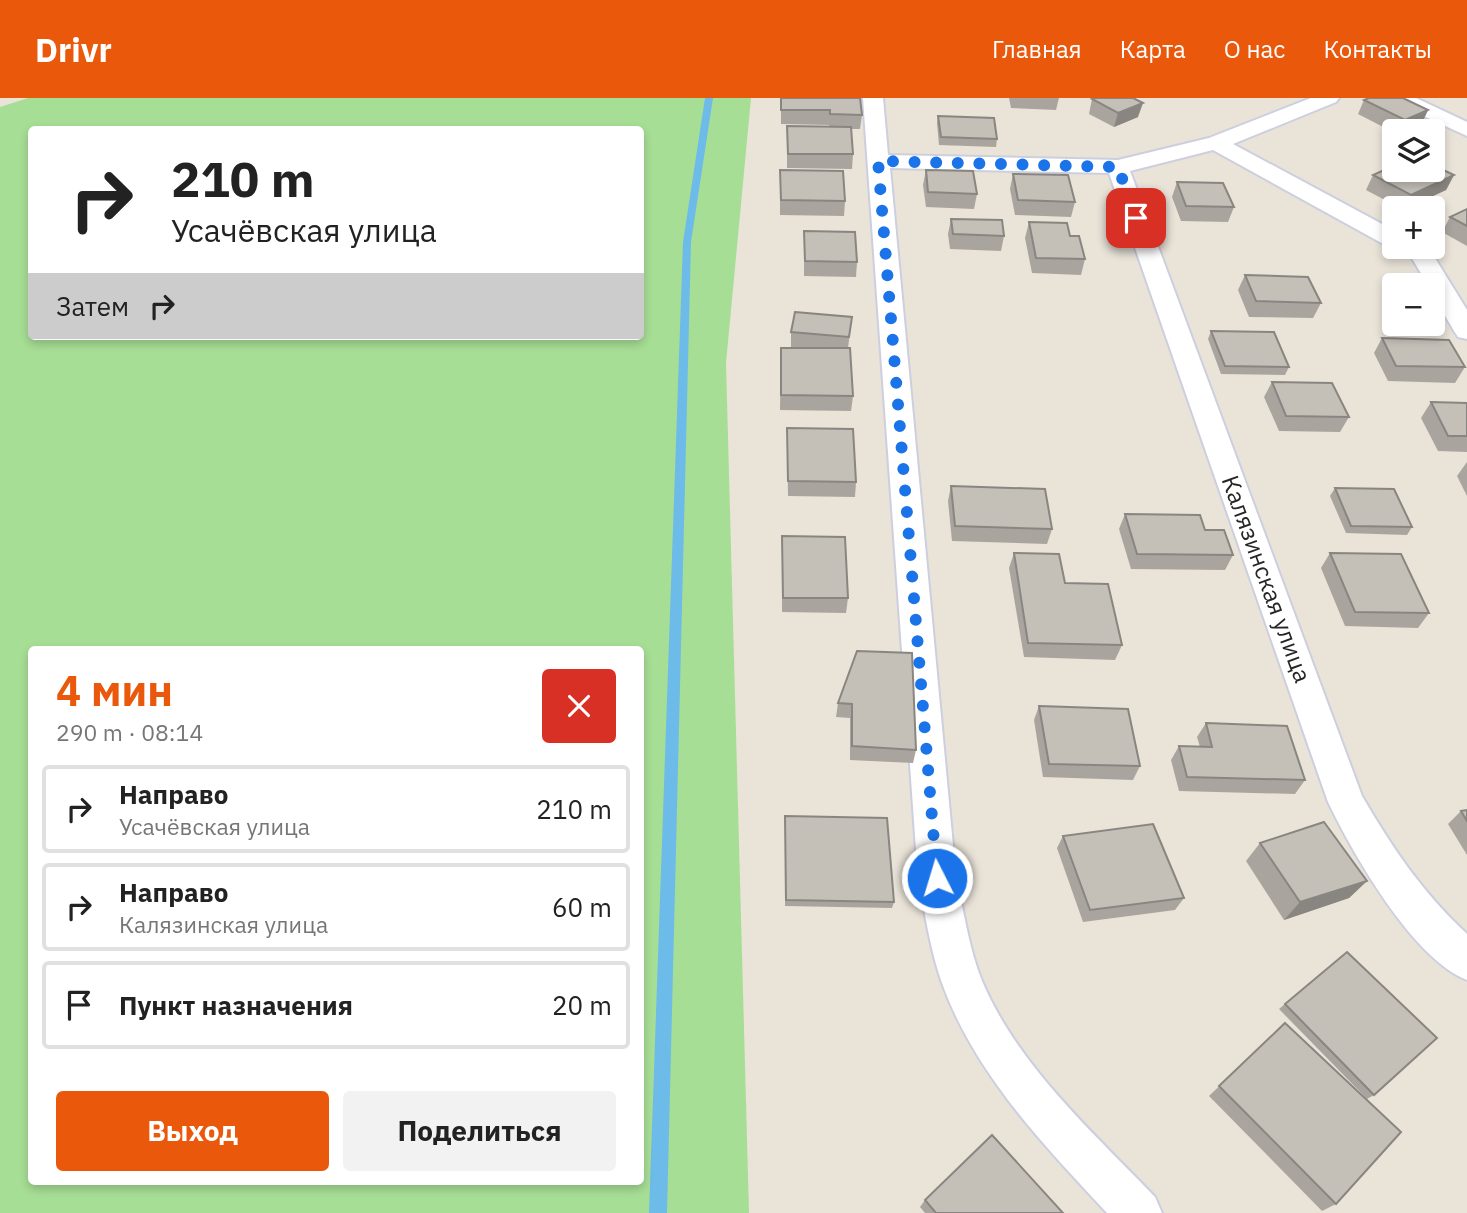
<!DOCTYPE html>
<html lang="ru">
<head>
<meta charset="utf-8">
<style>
  :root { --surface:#fff; --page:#f2f2f2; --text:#222; --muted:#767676; --line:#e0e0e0; --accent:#ea580c }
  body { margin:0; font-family:"IBM Plex Sans",sans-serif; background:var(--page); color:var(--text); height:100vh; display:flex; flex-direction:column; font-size:26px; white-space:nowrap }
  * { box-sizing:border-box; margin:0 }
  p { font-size:23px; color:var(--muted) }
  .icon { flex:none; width:38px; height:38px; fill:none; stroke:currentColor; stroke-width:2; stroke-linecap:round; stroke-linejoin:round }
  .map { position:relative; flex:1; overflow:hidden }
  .side { position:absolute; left:28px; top:548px; width:616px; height:539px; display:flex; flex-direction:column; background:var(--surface); border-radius:7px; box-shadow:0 4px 10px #0003 }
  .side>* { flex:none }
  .hud { position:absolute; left:28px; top:28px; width:616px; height:214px; border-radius:7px; box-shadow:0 4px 10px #0003; background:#fff; color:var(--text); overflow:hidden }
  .tools { position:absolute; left:1382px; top:21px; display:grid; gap:14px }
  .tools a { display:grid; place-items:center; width:63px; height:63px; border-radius:7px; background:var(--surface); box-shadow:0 4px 10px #0003; font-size:35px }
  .pin { position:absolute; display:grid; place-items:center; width:60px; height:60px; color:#fff; margin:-30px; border-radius:14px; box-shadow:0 4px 10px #0006 }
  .me { position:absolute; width:77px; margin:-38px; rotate:355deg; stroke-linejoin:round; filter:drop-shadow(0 0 5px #0008) }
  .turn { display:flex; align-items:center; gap:24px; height:147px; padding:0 28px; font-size:32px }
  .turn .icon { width:91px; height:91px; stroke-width:2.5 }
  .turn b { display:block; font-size:49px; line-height:60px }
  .then { display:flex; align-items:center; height:66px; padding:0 28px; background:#0003; gap:14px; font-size:26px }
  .round { display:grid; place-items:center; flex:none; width:74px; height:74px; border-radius:7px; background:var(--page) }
  .headline { display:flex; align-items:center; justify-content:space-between; height:119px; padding:0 28px }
  h1 { font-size:42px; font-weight:800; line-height:52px; color:var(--accent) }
  .button { display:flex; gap:14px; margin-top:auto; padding:14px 28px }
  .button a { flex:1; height:80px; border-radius:7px; background:var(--accent); color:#fff; font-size:28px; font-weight:800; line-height:80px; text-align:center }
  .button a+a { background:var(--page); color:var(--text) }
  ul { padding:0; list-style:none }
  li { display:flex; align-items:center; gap:21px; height:88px; margin:0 14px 10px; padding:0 14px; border:4px solid var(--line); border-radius:7px }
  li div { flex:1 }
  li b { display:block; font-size:26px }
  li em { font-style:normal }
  header { display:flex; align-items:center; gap:42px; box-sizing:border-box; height:98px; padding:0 35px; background:var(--accent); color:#fff }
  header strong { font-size:33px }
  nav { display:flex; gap:38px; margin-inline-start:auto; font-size:24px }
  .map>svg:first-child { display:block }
  .green { fill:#a7de95; fill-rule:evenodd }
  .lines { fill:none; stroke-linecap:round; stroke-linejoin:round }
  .stream { fill:#6dbbe9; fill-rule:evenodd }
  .street-casing { stroke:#cdcfdf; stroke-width:4 }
  .street { fill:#fff; fill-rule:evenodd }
  .wall { fill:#a9a59e }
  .shaded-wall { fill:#898681 }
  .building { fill:#c4c0b8; stroke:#898681; stroke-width:2 }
  .route { stroke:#1a73e8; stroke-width:12; stroke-dasharray:0 21.6 }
  .labels { text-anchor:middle; stroke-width:5; stroke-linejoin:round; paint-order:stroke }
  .street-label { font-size:24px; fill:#262626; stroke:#fff }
</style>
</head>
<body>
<header>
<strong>Drivr</strong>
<nav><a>Главная</a><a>Карта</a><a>О нас</a><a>Контакты</a></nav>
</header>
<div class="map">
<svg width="1467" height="1115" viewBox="0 0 1467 1115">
  <rect width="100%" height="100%" fill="#e9e3d8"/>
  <path class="green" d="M28 0H751L726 265 749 1115H0V9ZM32 32H640V238H32ZM32 551H640V1083H32Z"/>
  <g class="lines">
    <path class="stream" d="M705 0H713L691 144 667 1115H649L683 144Z"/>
    <defs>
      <g id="street">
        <path d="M863 0H883L888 57 1118 62 1209 40 1311 0H1339L1336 4 1233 46 1395 133V149H1400L1387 148 1213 52 1130 73 1362 698C1393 751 1422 794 1467 836V882C1413 861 1353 756 1328 704L1109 75 890 70 956 780C964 814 969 851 982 883 1018 968 1093 1034 1155 1099L1162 1115H1107C1043 1046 975 976 942 885 930 851 925 815 918 780Z"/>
        <path d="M1390 0H1416L1467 24V38L1393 4Z"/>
        <path d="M1422 150 1430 152 1467 212V241L1458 239 1454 233 1433 197V187H1428L1410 157 1414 152Z"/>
      </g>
    </defs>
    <use href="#street" class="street-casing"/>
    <use href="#street" class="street"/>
  </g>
  <g class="wall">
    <path d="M781 0 862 17 860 31H851L853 56 852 71 787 70V28H829V27L781 26Z"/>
    <path d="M1009 0H1059L1056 12 1011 10Z"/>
    <path d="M1092 1 1138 19 1114 29 1089 16Z"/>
    <path d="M1364 2 1428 12 1421 27 1406 33H1395V35L1358 16Z"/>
    <path d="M938 18 997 41 996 49 939 47 937 25Z"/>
    <path d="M780 72 845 103 844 118 780 117Z"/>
    <path d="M926 72 977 96 974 111 926 109 923 87Z"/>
    <path d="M1013 76 1075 104 1071 119 1015 117 1010 91Z"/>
    <path d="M1373 77H1454L1446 92 1407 110H1400L1366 92Z"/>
    <path d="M1177 84 1234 109 1228 124 1181 123 1172 99Z"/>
    <path d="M1467 111V148L1442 134 1450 119Z"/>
    <path d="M951 121 1004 138 1001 153 950 151 948 136Z"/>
    <path d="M1029 124 1070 138 1085 161 1081 177 1032 175 1025 140Z"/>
    <path d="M804 133 857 164 856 179 804 178Z"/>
    <path d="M1245 177 1321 205 1313 220 1249 219 1238 192Z"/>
    <path d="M852 219 848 250 853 298 851 313 780 312 781 250H801L791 249V234Z"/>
    <path d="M1211 233 1289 269 1285 277 1221 276 1208 241Z"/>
    <path d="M1382 240 1465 269 1455 285 1388 283 1374 255Z"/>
    <path d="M1272 284 1349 319 1340 334 1279 333 1264 299Z"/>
    <path d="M1431 304 1467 305V354L1438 353 1421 320Z"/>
    <path d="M787 330 856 384 855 399 788 398Z"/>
    <path d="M1467 364V398L1457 378Z"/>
    <path d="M951 388 1052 431 1047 446 952 443 948 403Z"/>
    <path d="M1335 390 1412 429 1407 437 1346 435 1330 398Z"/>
    <path d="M1125 416 1205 432 1233 457 1225 472 1131 471 1119 431Z"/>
    <path d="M782 438 848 500 846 515 782 514Z"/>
    <path d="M1014 455 1065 485 1122 547 1115 562 1024 559 1009 470Z"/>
    <path d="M1330 455 1429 515 1418 530 1345 528 1321 470Z"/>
    <path d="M857 553 916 652 913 665 850 662V620L836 619 838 605Z"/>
    <path d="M1039 608 1140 668 1133 682 1043 679 1034 622Z"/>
    <path d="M1206 625 1305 682 1295 696 1179 693 1171 662 1179 648 1200 649 1197 639Z"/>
    <path d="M1467 712V757L1448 726 1461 713Z"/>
    <path d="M785 725 894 804 892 810 785 808Z"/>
    <path d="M1063 738 1184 800 1175 812 1083 824 1057 750Z"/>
    <path d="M1260 745 1367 783 1349 800 1284 822 1246 763Z"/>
    <path d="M1285 906 1374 997 1367 1001 1279 911Z"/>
    <path d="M1285 925 1336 1106 1322 1113 1209 998Z"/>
    <path d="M925 1102 1063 1115H925L920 1109Z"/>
  </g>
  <g class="shaded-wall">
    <path d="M1143 5 1138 19 1114 29 1118 15Z"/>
    <path d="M1428 12 1421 27 1406 33H1399L1405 22Z"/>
    <path d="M1454 77 1446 92 1407 110H1404L1411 97Z"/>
    <path d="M1367 783 1349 800 1284 822 1300 804Z"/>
  </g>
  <g class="building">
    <path d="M781 0H860L862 17 830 16V12H781Z"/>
    <path d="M1095 0H1133L1143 5 1118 15 1092 1Z"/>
    <path d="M1369 0H1403L1428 12 1405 22 1364 2Z"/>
    <path d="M938 18 994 20 997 41 941 39Z"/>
    <path d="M787 28 851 29 853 56H788Z"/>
    <path d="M1395 67V72H1433V67L1454 77 1411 97 1373 77Z"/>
    <path d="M780 72 843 73 845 103 781 102Z"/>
    <path d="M926 72 973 73 977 96 928 94Z"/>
    <path d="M1013 76 1068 77 1075 104 1018 102Z"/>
    <path d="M1177 84 1223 85 1234 109 1186 108Z"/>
    <path d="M1467 111V128L1450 119Z"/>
    <path d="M951 121 1002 122 1004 138 953 136Z"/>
    <path d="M1029 124 1067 125 1070 138H1079L1085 161 1036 160Z"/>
    <path d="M804 133 855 134 857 164 805 163Z"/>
    <path d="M1245 177 1308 179 1321 205 1256 203Z"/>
    <path d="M795 214 852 219 849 239 791 234Z"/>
    <path d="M1211 233 1274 234 1289 269 1225 268Z"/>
    <path d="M1382 240 1449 242 1465 269 1396 268Z"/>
    <path d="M781 250H850L853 298 781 297Z"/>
    <path d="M1272 284 1332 285 1349 319 1286 318Z"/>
    <path d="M1431 304 1467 305V338H1448Z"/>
    <path d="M787 330 853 331 856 384 788 383Z"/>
    <path d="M951 388 1045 391 1052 431 955 428Z"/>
    <path d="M1335 390 1394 391 1412 429 1351 428Z"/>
    <path d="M1125 416 1200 417 1205 432H1224L1233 457 1137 456Z"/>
    <path d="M782 438 845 439 848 500H783Z"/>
    <path d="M1014 455 1059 456 1065 485 1108 486 1122 547 1028 545Z"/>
    <path d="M1330 455 1401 456 1429 515 1355 514Z"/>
    <path d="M857 553 912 555 916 652 852 648V606L838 605Z"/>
    <path d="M1039 608 1128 611 1140 668 1049 666Z"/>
    <path d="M1206 625 1287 628 1305 682 1187 679 1179 648 1212 649Z"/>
    <path d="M1467 712V723L1461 713Z"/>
    <path d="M785 718 887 720 894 804 786 802Z"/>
    <path d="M1324 724 1367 783 1300 804 1260 745Z"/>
    <path d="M1153 726 1184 800 1090 812 1063 738Z"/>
    <path d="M1347 854 1437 940 1374 997 1285 906Z"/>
    <path d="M1285 925 1401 1034 1336 1106 1219 988Z"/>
    <path d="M992 1037 1063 1115H936L925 1102Z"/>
  </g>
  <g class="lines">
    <path class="route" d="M937 780 878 63 1118 69 1136 120"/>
  </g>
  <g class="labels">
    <g class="street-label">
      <text transform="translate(1266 481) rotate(70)" y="8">Калязинская улица</text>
    </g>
  </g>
</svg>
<div class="tools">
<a><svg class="icon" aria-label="layers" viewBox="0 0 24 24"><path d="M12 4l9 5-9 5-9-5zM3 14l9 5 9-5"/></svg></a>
<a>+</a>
<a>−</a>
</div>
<div class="pin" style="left:1136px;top:120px;background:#d93025"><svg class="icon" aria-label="arrive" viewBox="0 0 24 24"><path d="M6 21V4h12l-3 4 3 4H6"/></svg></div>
<svg class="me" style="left:937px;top:780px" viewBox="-20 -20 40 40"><circle r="17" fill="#1a73e8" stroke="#fff" stroke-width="3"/><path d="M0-11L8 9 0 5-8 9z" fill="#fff"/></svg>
<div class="hud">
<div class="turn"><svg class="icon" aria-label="right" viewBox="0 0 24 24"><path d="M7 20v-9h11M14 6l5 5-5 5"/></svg><div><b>210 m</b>Усачёвская улица</div></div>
<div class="then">Затем<svg class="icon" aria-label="right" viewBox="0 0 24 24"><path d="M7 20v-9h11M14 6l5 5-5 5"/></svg></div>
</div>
<section class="side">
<div class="headline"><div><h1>4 мин</h1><p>290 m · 08:14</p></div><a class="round" style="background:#d93025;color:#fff"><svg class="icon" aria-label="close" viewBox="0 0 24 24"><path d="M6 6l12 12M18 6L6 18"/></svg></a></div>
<ul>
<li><svg class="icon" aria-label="right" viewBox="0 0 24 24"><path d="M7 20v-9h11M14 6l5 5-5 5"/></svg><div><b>Направо</b><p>Усачёвская улица</p></div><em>210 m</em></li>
<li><svg class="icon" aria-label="right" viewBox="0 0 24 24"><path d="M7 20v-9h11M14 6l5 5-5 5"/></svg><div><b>Направо</b><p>Калязинская улица</p></div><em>60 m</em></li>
<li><svg class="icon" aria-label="arrive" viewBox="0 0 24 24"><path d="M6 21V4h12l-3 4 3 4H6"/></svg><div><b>Пункт назначения</b></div><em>20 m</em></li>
</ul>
<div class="button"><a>Выход</a><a>Поделиться</a></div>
</section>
</div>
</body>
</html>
